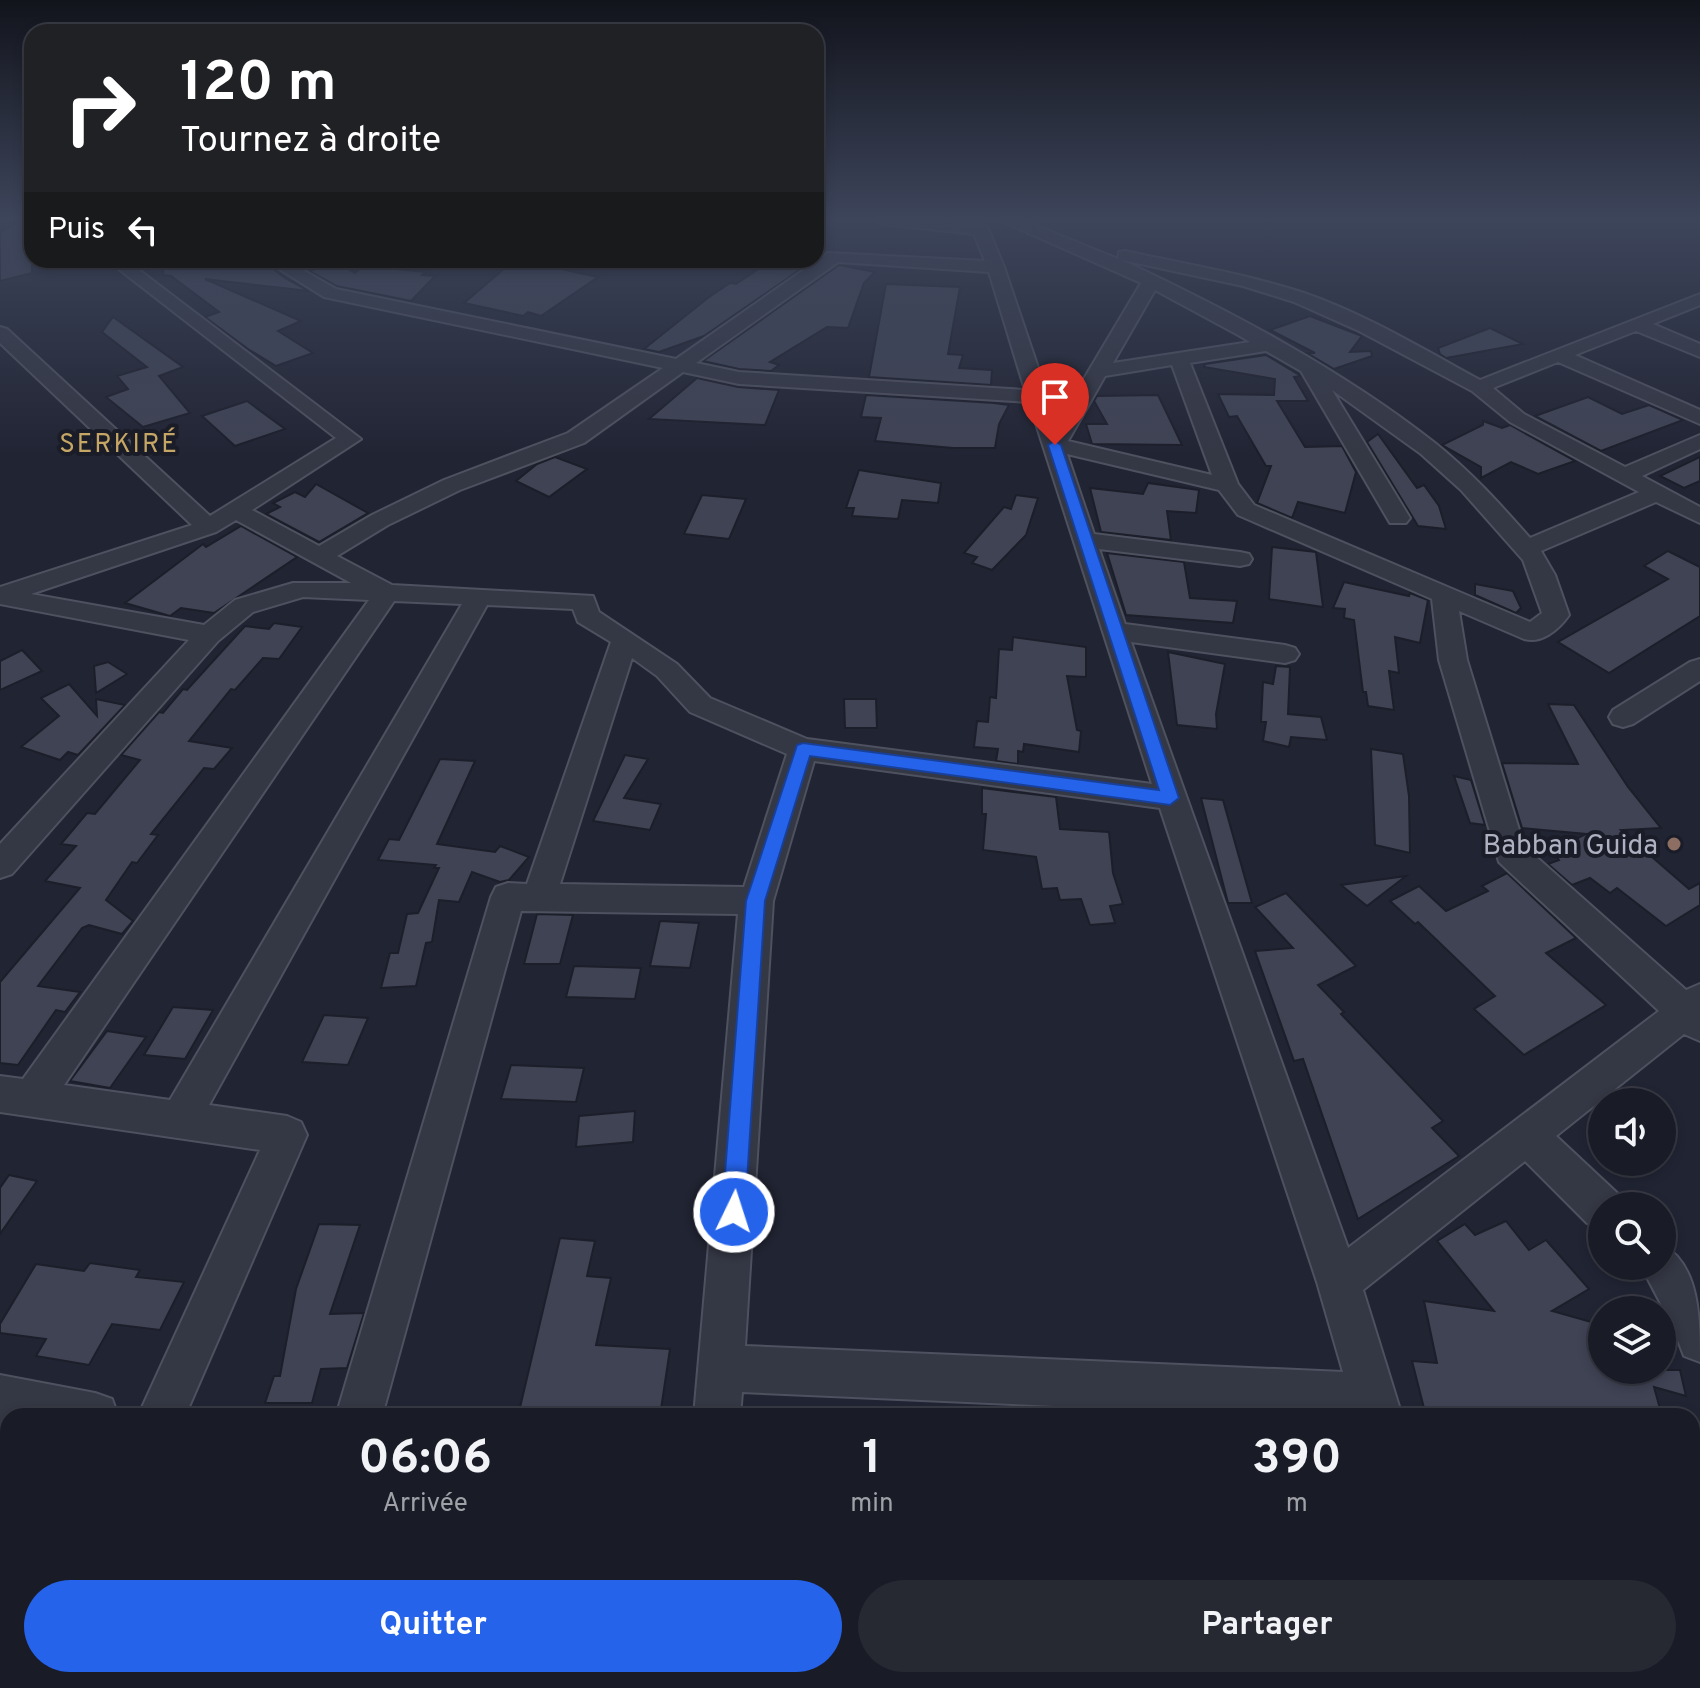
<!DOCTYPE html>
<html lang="fr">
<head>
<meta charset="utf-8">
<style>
  :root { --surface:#191b26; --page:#262832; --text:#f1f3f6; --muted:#9fa1a7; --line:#373943; --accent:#2563eb }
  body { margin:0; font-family:Overpass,sans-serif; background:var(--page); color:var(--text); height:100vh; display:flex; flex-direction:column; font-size:30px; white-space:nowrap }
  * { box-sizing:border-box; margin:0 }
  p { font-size:26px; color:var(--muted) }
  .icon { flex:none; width:44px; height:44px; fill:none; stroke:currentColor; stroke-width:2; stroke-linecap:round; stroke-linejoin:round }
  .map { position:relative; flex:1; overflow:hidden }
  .drawer { position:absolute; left:0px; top:1408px; width:1700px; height:280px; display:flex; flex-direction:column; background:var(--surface); border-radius:24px 24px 0 0; box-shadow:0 4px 12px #0003,0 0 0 2px var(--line) }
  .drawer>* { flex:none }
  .guide { position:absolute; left:24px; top:24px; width:800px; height:244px; border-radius:24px; box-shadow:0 4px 12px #0003,0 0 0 2px var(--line); background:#202124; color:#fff; overflow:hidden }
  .buttons { position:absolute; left:1588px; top:1088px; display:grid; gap:16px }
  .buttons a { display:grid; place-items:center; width:88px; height:88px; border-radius:50%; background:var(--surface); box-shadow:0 4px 12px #0003,0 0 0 2px var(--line); font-size:40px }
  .pin { position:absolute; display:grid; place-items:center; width:68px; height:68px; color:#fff; margin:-82px -34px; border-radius:50% 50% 50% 0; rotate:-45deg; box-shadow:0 0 8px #0007 }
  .pin .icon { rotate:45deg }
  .me { position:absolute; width:88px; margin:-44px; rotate:4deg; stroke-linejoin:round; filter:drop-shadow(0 0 6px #0008) }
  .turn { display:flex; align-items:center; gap:28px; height:168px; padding:0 24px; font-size:36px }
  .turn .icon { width:104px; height:104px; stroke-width:2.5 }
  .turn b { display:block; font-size:56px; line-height:68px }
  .then { display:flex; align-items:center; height:76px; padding:0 24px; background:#0003; gap:16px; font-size:30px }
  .eta { display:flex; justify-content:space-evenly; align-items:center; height:136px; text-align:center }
  .eta b { font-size:48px; font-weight:700; line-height:56px }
  .action { display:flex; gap:16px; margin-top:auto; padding:16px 24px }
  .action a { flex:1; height:92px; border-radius:48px; background:var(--accent); color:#fff; font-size:32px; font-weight:700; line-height:92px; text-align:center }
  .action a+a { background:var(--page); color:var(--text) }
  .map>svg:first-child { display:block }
  .building { fill:#3f4354; stroke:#1c1e2a; stroke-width:2 }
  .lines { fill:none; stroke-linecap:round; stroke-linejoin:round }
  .street-casing { stroke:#4e515f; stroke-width:4 }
  .street { fill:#343744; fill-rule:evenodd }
  .route { fill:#2563eb; stroke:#184099; stroke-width:2 }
  .education-dot { fill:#8d6e63; stroke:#1a1c28; stroke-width:3 }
  .labels { text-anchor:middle; stroke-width:8; stroke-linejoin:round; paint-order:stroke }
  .far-quarter-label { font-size:26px; letter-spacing:2px; fill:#c6a664; stroke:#1a1c28 }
  .poi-label { font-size:28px; fill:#aeb1c1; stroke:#1a1c28; text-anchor:end }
</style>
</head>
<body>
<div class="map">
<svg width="1700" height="1688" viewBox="0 0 1700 1688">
  <rect width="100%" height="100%" fill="#212433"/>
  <g class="building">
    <path d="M24 219H32V273L0 281V232Z"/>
    <path d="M164 260H262L285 278 309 291 205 279 301 321 278 331 313 353 276 366 248 349 205 317 219 312 171 276 163 275Z"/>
    <path d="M772 260 808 264 704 336 659 352 644 349 709 297 730 283 736 284Z"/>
    <path d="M336 262 355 273 363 266 426 272 422 275 435 276 411 301 337 286 310 271Z"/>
    <path d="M528 262 598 277 541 316 528 312 523 316 464 303 505 268 516 269Z"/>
    <path d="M839 265 875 272 864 283 848 328 827 327 770 362 779 365 771 371 739 369 703 361Z"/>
    <path d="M886 284 960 287 948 354 963 355 959 368 992 370 991 385 869 377Z"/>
    <path d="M1310 316 1362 336 1350 352 1371 351 1372 356 1334 369 1307 353H1315L1270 330Z"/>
    <path d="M113 317 183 367 159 376 190 413 143 427 106 397 128 389 117 376 147 367 102 332Z"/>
    <path d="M1490 328 1523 344 1446 358 1440 354 1438 348Z"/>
    <path d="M1266 355 1301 376 1294 377 1308 401H1277L1305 447 1342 446 1356 472 1345 513 1298 502 1292 518 1257 503 1271 466H1266L1237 416 1229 417 1218 394 1274 395 1275 379 1204 367 1205 364Z"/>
    <path d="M697 378 738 387 779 390 765 425 649 419Z"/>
    <path d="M866 395 994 403 1009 405 999 424 995 448H953L875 441 881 418 861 417Z"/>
    <path d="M1158 395 1182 445 1092 444 1086 424H1107L1094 401 1097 396Z"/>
    <path d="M1588 397 1622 414 1649 405 1683 420 1601 451 1535 416Z"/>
    <path d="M247 401 285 429 235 446 202 416Z"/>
    <path d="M1483 421 1502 428 1510 425 1575 461 1538 474 1511 462 1481 478V467L1442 445 1483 425Z"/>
    <path d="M1378 434 1417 488 1424 485 1439 506 1446 529 1418 526 1367 442Z"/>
    <path d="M555 457 587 469 549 497 516 481 537 464Z"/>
    <path d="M1700 457V481L1684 488 1660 476Z"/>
    <path d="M859 470 941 483 938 503 902 500 898 519 852 516 854 508H846Z"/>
    <path d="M1148 483 1199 490 1196 513 1167 511 1171 540 1101 532 1090 488 1143 494Z"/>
    <path d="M316 484 368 513 319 542 266 514 280 507 273 503 295 492 305 497Z"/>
    <path d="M702 495 746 499 729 539 684 534Z"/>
    <path d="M1016 495 1038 498 1026 535 992 570 972 563 977 557 964 553 1004 507 1011 509Z"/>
    <path d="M241 526 297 557 214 613 181 608 170 616 125 603 203 544 206 547Z"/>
    <path d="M1272 547 1316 552 1323 607 1269 599Z"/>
    <path d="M1668 551 1700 567V616L1609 673 1558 642 1668 579 1644 566Z"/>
    <path d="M1107 553 1184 562 1190 598 1237 601 1233 623 1126 615Z"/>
    <path d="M1344 582 1409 596 1410 593 1428 600 1420 643 1395 637 1399 673 1389 671 1394 710 1368 706 1366 692H1363L1354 620 1344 618 1345 609 1333 608Z"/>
    <path d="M1475 584 1513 591 1521 608 1516 613 1475 595Z"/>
    <path d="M274 623 302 627 279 659 263 658 235 690 231 689 189 741 232 748 214 769 204 768 151 834 158 835 137 863 132 862 106 900 133 921 122 934 89 925 82 928 38 986 80 992 65 1012 56 1010 18 1065 0 1063V982L80 888 45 881 76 846 61 844 87 813 95 814 140 760 121 755 159 712 163 713 183 689 187 690 245 626 269 629Z"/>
    <path d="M1013 637 1086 647V677L1067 676 1077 730 1081 731 1079 752 1024 744 1023 752 1018 751V764L996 761 998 749 974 747 977 721 988 722 990 697 996 698 999 649 1012 650Z"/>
    <path d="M22 650 42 671 0 690V661Z"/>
    <path d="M1168 652 1225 664 1216 714 1217 729 1177 725Z"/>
    <path d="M108 662 127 674 96 693 94 666Z"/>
    <path d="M1276 666 1290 667 1288 714 1321 717 1327 740 1291 737 1289 747 1263 741 1266 722H1261L1263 682 1273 684Z"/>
    <path d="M69 684 97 716 96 699 125 705 78 755 68 752 60 760 21 747 59 716 41 698Z"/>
    <path d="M844 699H876L877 728H845Z"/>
    <path d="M1548 704 1574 705 1628 787 1661 828 1621 830 1689 889 1700 883V905L1666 926 1617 888 1610 893 1590 878 1572 885 1548 864 1559 860 1552 851 1586 834 1522 828 1502 763 1578 764Z"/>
    <path d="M1371 749 1403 754 1409 796 1410 853 1375 845Z"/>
    <path d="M625 755 648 759 624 798 661 804 650 830 593 821Z"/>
    <path d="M440 759 475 761 437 844 495 852 500 846 529 857 509 880 500 882 472 872 459 902 439 900 432 942 426 943 416 986 381 988 390 953H398L407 914 418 913 439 868H434L436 865 378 860 389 839 399 840Z"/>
    <path d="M1454 776 1471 780 1485 825 1470 823Z"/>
    <path d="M982 788 1056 797 1060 829 1109 832 1113 873 1123 904 1110 906 1115 923 1090 925 1081 899 1060 900 1057 888 1042 889 1036 857 983 850 986 814H982Z"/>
    <path d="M1201 798 1223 800 1252 903H1228Z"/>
    <path d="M1507 873 1576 938 1546 953 1606 1005 1524 1055 1474 1009 1495 996 1418 922 1415 924 1390 901 1419 886 1446 911 1488 891 1482 886Z"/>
    <path d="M1406 876 1367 906 1341 885Z"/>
    <path d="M1286 893 1356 966 1318 985 1344 1012 1341 1014 1443 1121 1432 1128 1459 1156 1358 1219 1303 1059 1294 1061 1255 951 1293 948 1255 907Z"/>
    <path d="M537 914 573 915 560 964H524Z"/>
    <path d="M660 921 699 923 690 968 650 966Z"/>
    <path d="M574 966 641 968 635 999 566 997Z"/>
    <path d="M173 1007 213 1010 185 1059 144 1055Z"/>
    <path d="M324 1015 368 1018 348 1065 302 1062Z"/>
    <path d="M107 1031 146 1037 110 1088 70 1081Z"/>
    <path d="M511 1065 584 1068 576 1102 501 1099Z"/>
    <path d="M635 1111 633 1142 576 1147 579 1116Z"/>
    <path d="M9 1175 37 1181 0 1234V1188Z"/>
    <path d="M1506 1221 1529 1250 1546 1240 1589 1289 1552 1311 1602 1325V1370H1680L1686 1396 1654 1387 1662 1416H1426L1412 1361 1437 1363 1424 1301 1494 1311 1437 1241 1465 1224 1475 1235Z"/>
    <path d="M319 1224 360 1225 330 1314 364 1313 347 1368 321 1369 312 1403H265L274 1376H280L296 1289Z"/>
    <path d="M560 1238 595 1241 587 1276 611 1278 596 1345 670 1349 660 1416H518Z"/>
    <path d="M90 1263 140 1270 136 1277 184 1282 160 1330 112 1324 89 1365 36 1356 46 1339 0 1333V1324L36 1264 84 1271Z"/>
  </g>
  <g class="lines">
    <defs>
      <g id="street">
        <path d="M874 219H929L970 224 968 219H984L1004 267 1057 424 1141 283 997 219H1020L1118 259 1119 252 1125 251C1185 264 1246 274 1304 293 1365 314 1423 349 1480 380L1700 294V305L1653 324 1700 344V357L1636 331 1575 355 1700 410V424L1558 362 1493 388 1524 414 1625 467 1700 435V449L1642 476 1700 507V523L1656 502 1541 551 1555 575 1569 615C1559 630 1541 644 1524 639L1459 611 1467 660 1524 846 1686 990 1700 984V1041L1684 1034 1556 1136 1617 1193 1622 1206H1602V1229L1587 1223 1525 1161 1363 1290 1402 1416H1280L742 1392 740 1416H694L738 914 521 911 382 1416H336L491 897 496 887 508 883 527 884 611 642 578 622 573 609 487 605 209 1105 287 1116 301 1122 307 1135 185 1416H138L260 1150 0 1112V1076L23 1079 369 600 303 597 253 612 218 641 12 874 0 878V844L189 640 0 604V587L192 525 0 343V327L7 329 210 516 336 438 107 260H126L361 439 252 510 319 546 372 515 444 480 568 433 663 368 324 297 265 260H285L336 289 676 359 828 253 985 261 974 234 882 224ZM1122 260 1243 286 1294 302 1359 331 1472 391 1510 422 1639 492 1530 538C1500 504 1470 471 1435 443 1341 369 1230 311 1122 260ZM838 262 989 272 1025 390 739 372 696 363ZM1155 290 1240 336 1250 342 1113 363ZM1266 351 1301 371 1390 523H1406L1410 518 1332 390 1421 454 1461 490 1523 560 1542 613 1530 622 1254 505 1238 484 1190 363ZM1172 365 1212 475 1068 441 1105 376ZM683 372 739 384 1029 402 1152 784 807 739 710 698 677 664 599 612 593 596 392 585 337 556 388 525 460 490 584 443ZM1067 454 1219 490 1238 515 1432 599 1439 660 1499 862 1659 1011 1348 1248 1131 642 1285 663 1295 660 1299 654 1295 648 1285 645 1125 624 1099 549 1240 566 1249 564 1252 559 1249 554 1240 552 1094 534ZM236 520 351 583H293L235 600 204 625 31 594 216 532ZM394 601 462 604 170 1100 64 1085ZM632 658 657 676 690 712 787 754 744 887 560 884ZM814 761 1160 808 1317 1282 1343 1372 745 1346 773 901Z"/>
        <path d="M1700 659V681L1633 724 1623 727 1613 724 1609 717 1613 710 1690 662Z"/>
        <path d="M1662 1245C1700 1264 1700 1321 1700 1362L1684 1356 1672 1325 1641 1266H1662Z"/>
        <path d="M0 1375 95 1393 112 1399 118 1416H8V1423L0 1421Z"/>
        <path d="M255 1680H309L307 1688H253Z"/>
        <path d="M662 1680H716L715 1688H661Z"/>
        <path d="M1429 1680H1483L1486 1688H1432Z"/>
      </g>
    </defs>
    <use href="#street" class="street-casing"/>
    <use href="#street" class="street"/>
  </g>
  <linearGradient id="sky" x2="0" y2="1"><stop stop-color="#12141c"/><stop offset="0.48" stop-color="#3d455b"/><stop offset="1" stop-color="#3d455b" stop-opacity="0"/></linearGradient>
  <rect width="1700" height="456" fill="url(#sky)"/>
  <path class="route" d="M1055 441 1061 445 1179 798 1170 805 810 756 765 901 745 1212 742 1220 734 1224 725 1220 722 1212 746 901 797 745 803 743 1159 790 1048 445Z"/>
  <circle class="education-dot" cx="1674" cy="844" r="8"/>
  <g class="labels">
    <g class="far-quarter-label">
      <text x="119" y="452">SERKIRÉ</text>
    </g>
    <g class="poi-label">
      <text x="1658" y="854">Babban Guida</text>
    </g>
  </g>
</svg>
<div class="buttons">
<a><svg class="icon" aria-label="sound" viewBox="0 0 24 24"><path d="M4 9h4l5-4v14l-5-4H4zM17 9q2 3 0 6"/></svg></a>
<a><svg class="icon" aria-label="search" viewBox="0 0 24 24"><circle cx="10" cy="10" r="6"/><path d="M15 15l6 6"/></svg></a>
<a><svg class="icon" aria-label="layers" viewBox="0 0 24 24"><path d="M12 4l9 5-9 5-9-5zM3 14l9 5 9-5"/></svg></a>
</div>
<div class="pin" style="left:1055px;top:445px;background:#d93025"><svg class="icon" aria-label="arrive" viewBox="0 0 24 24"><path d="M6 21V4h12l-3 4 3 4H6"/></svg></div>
<svg class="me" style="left:734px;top:1212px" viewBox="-20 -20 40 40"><circle r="17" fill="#2563eb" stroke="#fff" stroke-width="3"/><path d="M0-11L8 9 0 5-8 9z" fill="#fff"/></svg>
<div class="guide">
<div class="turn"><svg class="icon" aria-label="right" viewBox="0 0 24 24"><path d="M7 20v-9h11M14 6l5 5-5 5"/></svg><div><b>120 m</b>Tournez à droite</div></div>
<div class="then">Puis<svg class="icon" aria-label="left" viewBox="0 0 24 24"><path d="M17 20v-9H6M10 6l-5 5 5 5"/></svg></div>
</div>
<section class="drawer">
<div class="eta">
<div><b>06:06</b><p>Arrivée</p></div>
<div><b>1</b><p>min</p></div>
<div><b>390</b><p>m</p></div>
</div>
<div class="action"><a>Quitter</a><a>Partager</a></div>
</section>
</div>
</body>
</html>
